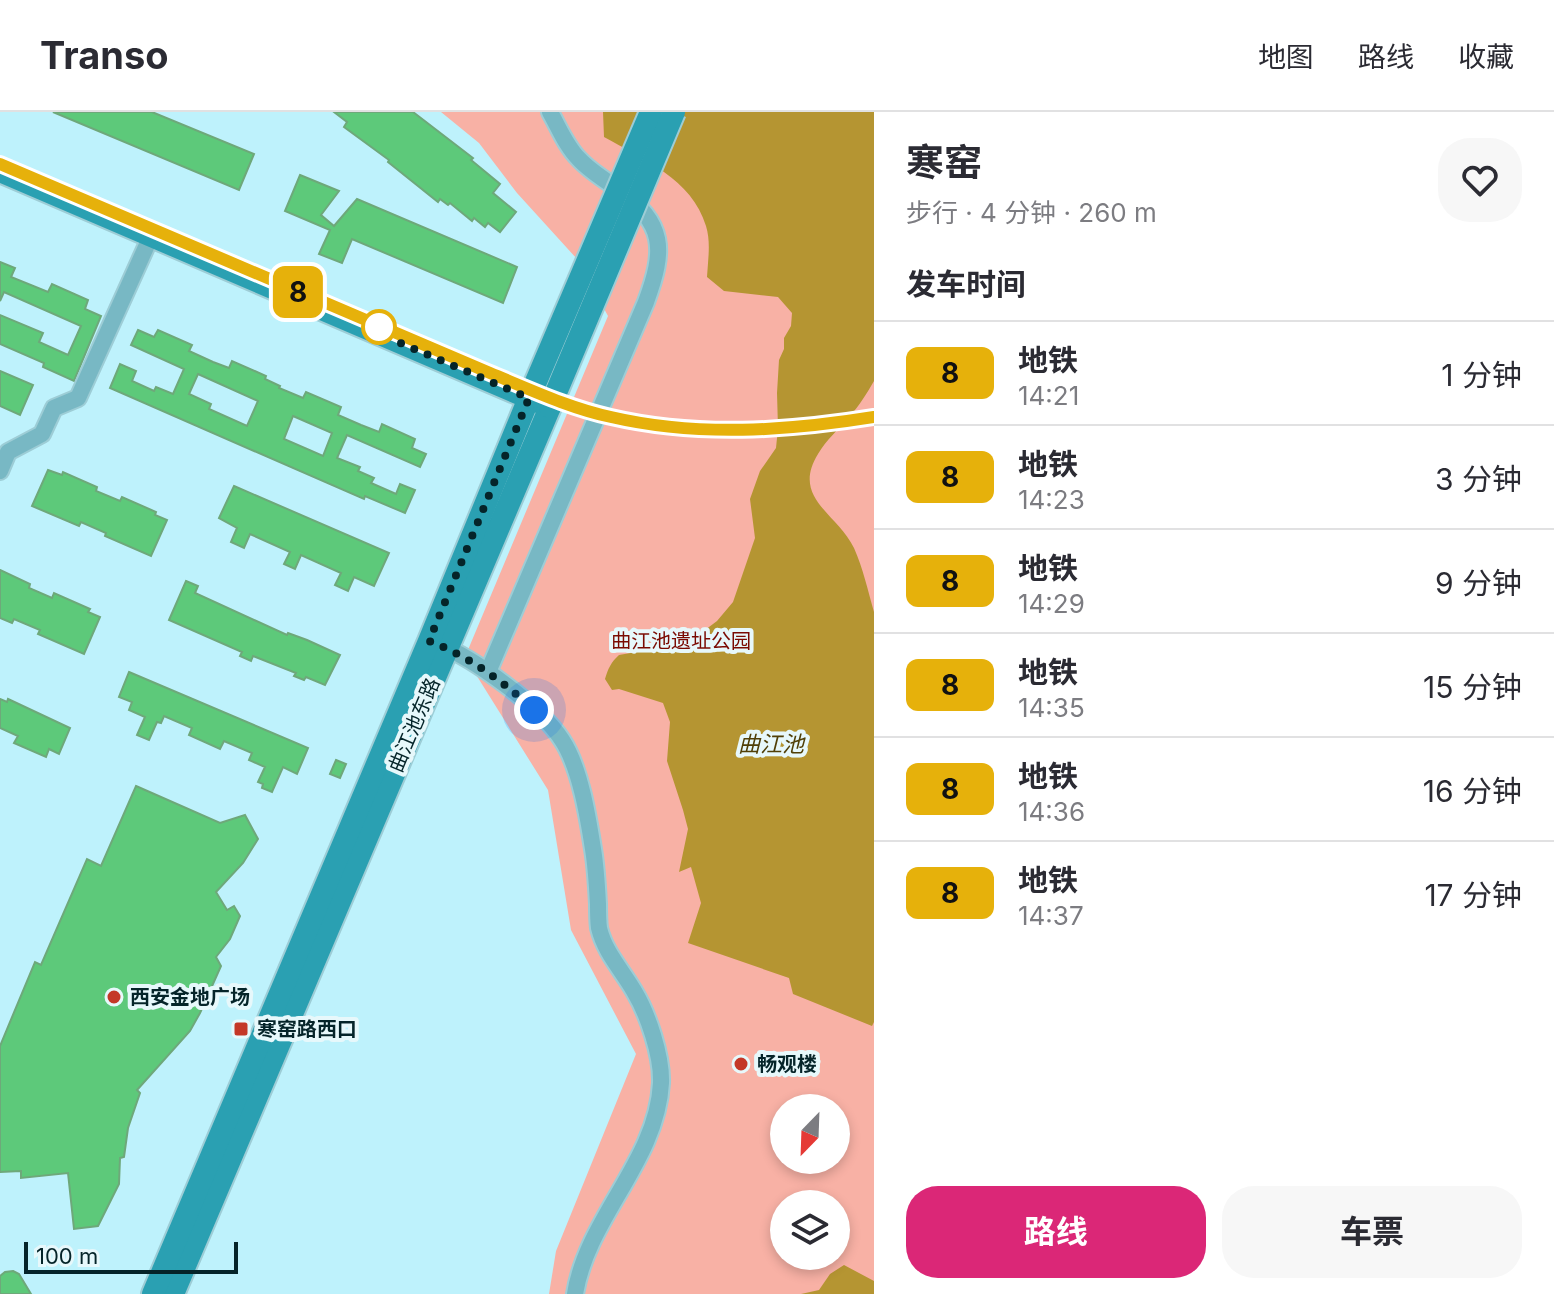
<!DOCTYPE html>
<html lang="zh">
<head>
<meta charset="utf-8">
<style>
	:root { --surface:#fff; --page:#f7f7f7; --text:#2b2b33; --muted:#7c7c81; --line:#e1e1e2; --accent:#db2777 }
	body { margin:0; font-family:Inter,"Noto Sans SC",sans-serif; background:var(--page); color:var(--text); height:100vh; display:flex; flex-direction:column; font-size:30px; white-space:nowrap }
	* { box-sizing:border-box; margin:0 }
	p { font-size:26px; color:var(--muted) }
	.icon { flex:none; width:44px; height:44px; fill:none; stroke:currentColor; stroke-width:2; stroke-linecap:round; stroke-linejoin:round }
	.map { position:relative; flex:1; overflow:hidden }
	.drawer { display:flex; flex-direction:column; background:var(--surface); width:680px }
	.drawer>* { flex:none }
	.badge { padding:0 16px; border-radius:12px; font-size:28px; line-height:52px }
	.needle { width:52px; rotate:203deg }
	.fabs { position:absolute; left:770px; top:982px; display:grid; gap:16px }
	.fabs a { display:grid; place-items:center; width:80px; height:80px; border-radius:50%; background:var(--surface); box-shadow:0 4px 12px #0003; font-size:40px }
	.scale { position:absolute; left:24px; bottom:20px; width:214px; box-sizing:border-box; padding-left:8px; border:4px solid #052429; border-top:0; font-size:22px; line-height:28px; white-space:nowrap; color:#052429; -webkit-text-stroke:6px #e7f8fb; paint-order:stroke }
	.you { position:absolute; width:40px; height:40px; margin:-20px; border:6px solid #fff; border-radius:50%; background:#1a73e8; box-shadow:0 0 0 12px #1a73e833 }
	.map>.badge { position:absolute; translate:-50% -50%; box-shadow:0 0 0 4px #fff }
	h2 { padding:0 32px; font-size:30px; line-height:72px }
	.round { display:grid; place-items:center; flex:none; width:84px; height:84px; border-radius:32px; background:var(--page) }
	.headline { display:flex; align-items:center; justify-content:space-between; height:136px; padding:0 32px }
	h1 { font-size:38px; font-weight:700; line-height:60px }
	.button { display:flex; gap:16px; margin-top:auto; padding:16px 32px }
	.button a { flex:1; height:92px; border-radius:32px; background:var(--accent); color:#fff; font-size:32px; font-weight:700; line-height:92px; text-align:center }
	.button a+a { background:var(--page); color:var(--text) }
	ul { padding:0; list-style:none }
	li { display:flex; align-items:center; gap:24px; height:104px; padding:0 32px; border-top:2px solid var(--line) }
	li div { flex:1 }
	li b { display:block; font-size:30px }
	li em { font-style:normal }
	li .badge { min-width:88px; font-weight:700; text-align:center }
	header { display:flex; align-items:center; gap:48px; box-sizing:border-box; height:112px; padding:0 40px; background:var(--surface); border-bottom:2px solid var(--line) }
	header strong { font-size:38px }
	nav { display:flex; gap:44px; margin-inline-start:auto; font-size:28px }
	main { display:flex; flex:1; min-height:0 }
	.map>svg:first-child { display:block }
	.green { fill:#f8b1a5; fill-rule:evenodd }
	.water { fill:#b59532 }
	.building { fill:#5dc97a; stroke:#6ea87a; stroke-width:2; fill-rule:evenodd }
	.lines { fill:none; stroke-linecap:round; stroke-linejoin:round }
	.street-casing { stroke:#9dcdd6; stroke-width:20 }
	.secondary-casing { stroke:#9dcdd6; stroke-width:26 }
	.street { stroke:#78b8c4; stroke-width:16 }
	.secondary { stroke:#2aa0b2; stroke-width:22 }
	.secondary-bridge-casing { stroke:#9dcdd6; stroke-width:26; stroke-linecap:butt }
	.secondary-bridge { stroke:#2aa0b2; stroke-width:22 }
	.line-casing { stroke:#fff; stroke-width:18 }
	.line { stroke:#e6b10b; stroke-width:12 }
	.walk { stroke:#052429; stroke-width:8; stroke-dasharray:0 14.4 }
	.stop-dot { fill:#fff; stroke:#e6b10b; stroke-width:4 }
	.poi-dot { fill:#c43727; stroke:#e7f8fb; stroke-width:3 }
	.labels { text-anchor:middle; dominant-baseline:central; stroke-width:8; stroke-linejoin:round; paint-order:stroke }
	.park-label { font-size:20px; fill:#7a0a02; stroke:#e7f8fb }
	.street-label { font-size:20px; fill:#052429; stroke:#e7f8fb }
	.poi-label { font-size:20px; font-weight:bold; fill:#052429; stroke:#e7f8fb; text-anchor:start }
	.water-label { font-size:22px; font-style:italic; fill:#503f07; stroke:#e7f8fb }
</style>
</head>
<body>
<header>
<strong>Transo</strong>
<nav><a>地图</a><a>路线</a><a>收藏</a></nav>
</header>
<main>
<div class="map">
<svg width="874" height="1182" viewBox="0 0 874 1182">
	<rect width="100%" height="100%" fill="#bef2fc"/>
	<!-- green -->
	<path class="green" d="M441,0H874V1182H549L556,1139L636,942L571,818L548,678L465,545L608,204L577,147L517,81L479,31ZM784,996H836V1048H784ZM784,1092H836V1144H784Z"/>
	<!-- water -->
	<g class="water">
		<path d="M603,0H874V269C867,281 859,294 850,304C839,317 826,328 818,342C791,386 837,401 854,436C863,456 868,479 874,500V910L872,914L793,882L789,866L688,831L701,791L691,755L679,760L688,717L683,698L667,649L670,610L663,591L619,577L612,578L605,567C608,557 611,550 619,543L676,533L701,521L717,509L733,490L755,426L750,387L760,359L776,336L778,316L777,281L779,248L784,237V226L791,214L792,201L778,185L724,179L707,165C708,148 711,130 706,114C692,67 643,47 604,25Z"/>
		<polygon points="844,1153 874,1169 874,1182 801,1182 819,1178 830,1162"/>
	</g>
	<!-- building -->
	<g class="building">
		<polygon points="53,0 152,0 254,42 239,78"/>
		<polygon points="334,0 413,0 473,46 471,48 500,72 493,81 516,100 500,120 488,111 485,115 474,106 472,109 450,91 448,93 440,87 438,90 388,50 389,48 344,15 347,10"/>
		<polygon points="300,63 339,79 321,103 334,114 357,87 517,155 503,191 352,127 342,151 319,142 330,118 285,99"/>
		<polygon points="0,150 15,156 11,165 48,180 52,172 88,188 85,197 101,204 74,269 43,255 44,251 0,232 0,203 43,221 39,230 68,243 81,214 4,180 0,189"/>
		<path d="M138,218L154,225L158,218L192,233L189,239L213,250L229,256L232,249L266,264L265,267L280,274L279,276L303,286L306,280L341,295L338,303L361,313L379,320L382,312L415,327L412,336L426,342L420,355L347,323L337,346L360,355L358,359L374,366L371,371L396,382L400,372L415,378L405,401L365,384L364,387L110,276L120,252L136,259L132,269L154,279L156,275L173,282L184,257L131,233ZM198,262L258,289L247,314L209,297L211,292L189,282ZM293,304L332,321L323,344L284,327Z"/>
		<polygon points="0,259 33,273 20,303 0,294"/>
		<polygon points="48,358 62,363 63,360 97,375 96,379 120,389 122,385 156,400 155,403 167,408 151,444 105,424 106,421 81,410 79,414 32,394"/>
		<polygon points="234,374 389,441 374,474 354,465 348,479 335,473 341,461 301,443 295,457 284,452 290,440 250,422 244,436 231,430 237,416 219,406"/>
		<polygon points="0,458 30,472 29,476 52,486 54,481 90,497 88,500 100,505 84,542 38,522 40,518 14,507 12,511 0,506"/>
		<polygon points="186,469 198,474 195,481 287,523 288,521 307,528 340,543 325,573 306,565 304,568 294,564 296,561 253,544 251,549 240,544 242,540 169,508"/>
		<polygon points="129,560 308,636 297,662 283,655 272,680 262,676 263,672 258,670 265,655 249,648 252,641 224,629 220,637 189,623 192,616 164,604 161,611 157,610 149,628 137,623 145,605 129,598 132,590 119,585"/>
		<polygon points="0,587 7,590 8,587 70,616 59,642 49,637 46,645 14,631 18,624 0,616"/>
		<polygon points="336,648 346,652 340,666 330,662"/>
		<polygon points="136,674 220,711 245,703 258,727 243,751 216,780 227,798 234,794 240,804 230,827 216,845 221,854 200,901 190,919 137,978 140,981 128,1016 124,1045 120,1046 119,1072 98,1114 74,1117 68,1061 21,1066 21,1059 0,1060 0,934 35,850 41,853 87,747 101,754"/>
		<polygon points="13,1159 19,1162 31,1182 0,1182 0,1164 5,1160"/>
	</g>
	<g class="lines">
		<defs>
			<g id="street">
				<polyline points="0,359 8,340 42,322 54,296 78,286 151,124"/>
				<path d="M438,532C475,547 540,594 562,628C580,655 588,705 593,737C596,755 597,773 598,792C598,799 598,808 599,816C605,841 622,858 634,879C648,902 662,944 661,971C657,1049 587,1106 575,1182"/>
				<path d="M488,560L646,190C665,138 666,112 618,77C605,68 590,59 579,47C566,34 559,16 550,0"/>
			</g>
			<g id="secondary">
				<polyline points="0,59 550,295 173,1182"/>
				<polyline points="153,1182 429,529 529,286"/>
			</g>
		</defs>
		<!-- street casing -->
		<use href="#street" class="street-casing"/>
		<!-- secondary casing -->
		<use href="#secondary" class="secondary-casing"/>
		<!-- street -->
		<use href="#street" class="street"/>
		<!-- secondary -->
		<use href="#secondary" class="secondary"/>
		<defs>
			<g id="secondary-bridge">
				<polyline points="529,286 651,0"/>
				<polyline points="550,295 674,0"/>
			</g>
		</defs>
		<!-- secondary-bridge casing -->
		<use href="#secondary-bridge" class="secondary-bridge-casing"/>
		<!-- secondary-bridge -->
		<use href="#secondary-bridge" class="secondary-bridge"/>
	</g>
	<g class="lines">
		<defs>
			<path id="line" d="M0,52L490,261C529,277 569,296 611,305C697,325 788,319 874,305"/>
		</defs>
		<!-- line casing -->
		<use href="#line" class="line-casing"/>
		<!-- line -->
		<use href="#line" class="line"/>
		<!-- walk -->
		<path class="walk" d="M379,215L384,224L529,286L429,529C470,545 501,568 534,598"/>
	</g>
	<!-- markers -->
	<circle class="stop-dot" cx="379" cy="215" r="16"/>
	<g class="poi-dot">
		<circle cx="114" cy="885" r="8"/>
		<rect x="233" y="909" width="16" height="16" rx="4"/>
		<circle cx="741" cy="952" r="8"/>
	</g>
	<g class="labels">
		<!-- park labels -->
		<g class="park-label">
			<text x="681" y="529">曲江池遗址公园</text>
		</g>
		<!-- street labels -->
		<g class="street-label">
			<text transform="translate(414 613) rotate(-67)">曲江池东路</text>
		</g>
		<!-- poi labels -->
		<g class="poi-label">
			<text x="130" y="885">西安金地广场</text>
			<text x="257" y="917">寒窑路西口</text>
			<text x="757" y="952">畅观楼</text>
		</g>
		<!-- water labels -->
		<g class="water-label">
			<text x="771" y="632">曲江池</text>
		</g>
	</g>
</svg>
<div class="fabs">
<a><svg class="needle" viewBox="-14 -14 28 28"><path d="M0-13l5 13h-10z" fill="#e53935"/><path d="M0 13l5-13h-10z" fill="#7c7c81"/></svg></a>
<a><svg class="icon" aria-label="layers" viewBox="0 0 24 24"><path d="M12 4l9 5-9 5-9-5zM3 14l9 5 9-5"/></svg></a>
</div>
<div class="scale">100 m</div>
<div class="you" style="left:534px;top:598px"></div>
<b class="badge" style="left:298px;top:180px;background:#e6b10b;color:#111">8</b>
</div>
<section class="drawer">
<div class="headline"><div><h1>寒窑</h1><p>步行 · 4 分钟 · 260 m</p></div><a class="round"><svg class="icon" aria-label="heart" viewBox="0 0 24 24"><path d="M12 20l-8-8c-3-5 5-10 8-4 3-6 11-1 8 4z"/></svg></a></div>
<h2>发车时间</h2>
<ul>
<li><span class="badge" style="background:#e6b10b;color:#111">8</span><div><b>地铁</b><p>14:21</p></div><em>1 分钟</em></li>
<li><span class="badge" style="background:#e6b10b;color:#111">8</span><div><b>地铁</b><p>14:23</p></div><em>3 分钟</em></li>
<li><span class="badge" style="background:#e6b10b;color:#111">8</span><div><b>地铁</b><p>14:29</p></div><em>9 分钟</em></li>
<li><span class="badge" style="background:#e6b10b;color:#111">8</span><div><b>地铁</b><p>14:35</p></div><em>15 分钟</em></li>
<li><span class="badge" style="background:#e6b10b;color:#111">8</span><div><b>地铁</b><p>14:36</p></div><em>16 分钟</em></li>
<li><span class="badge" style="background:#e6b10b;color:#111">8</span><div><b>地铁</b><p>14:37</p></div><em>17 分钟</em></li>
</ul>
<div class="button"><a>路线</a><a>车票</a></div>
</section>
</main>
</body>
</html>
